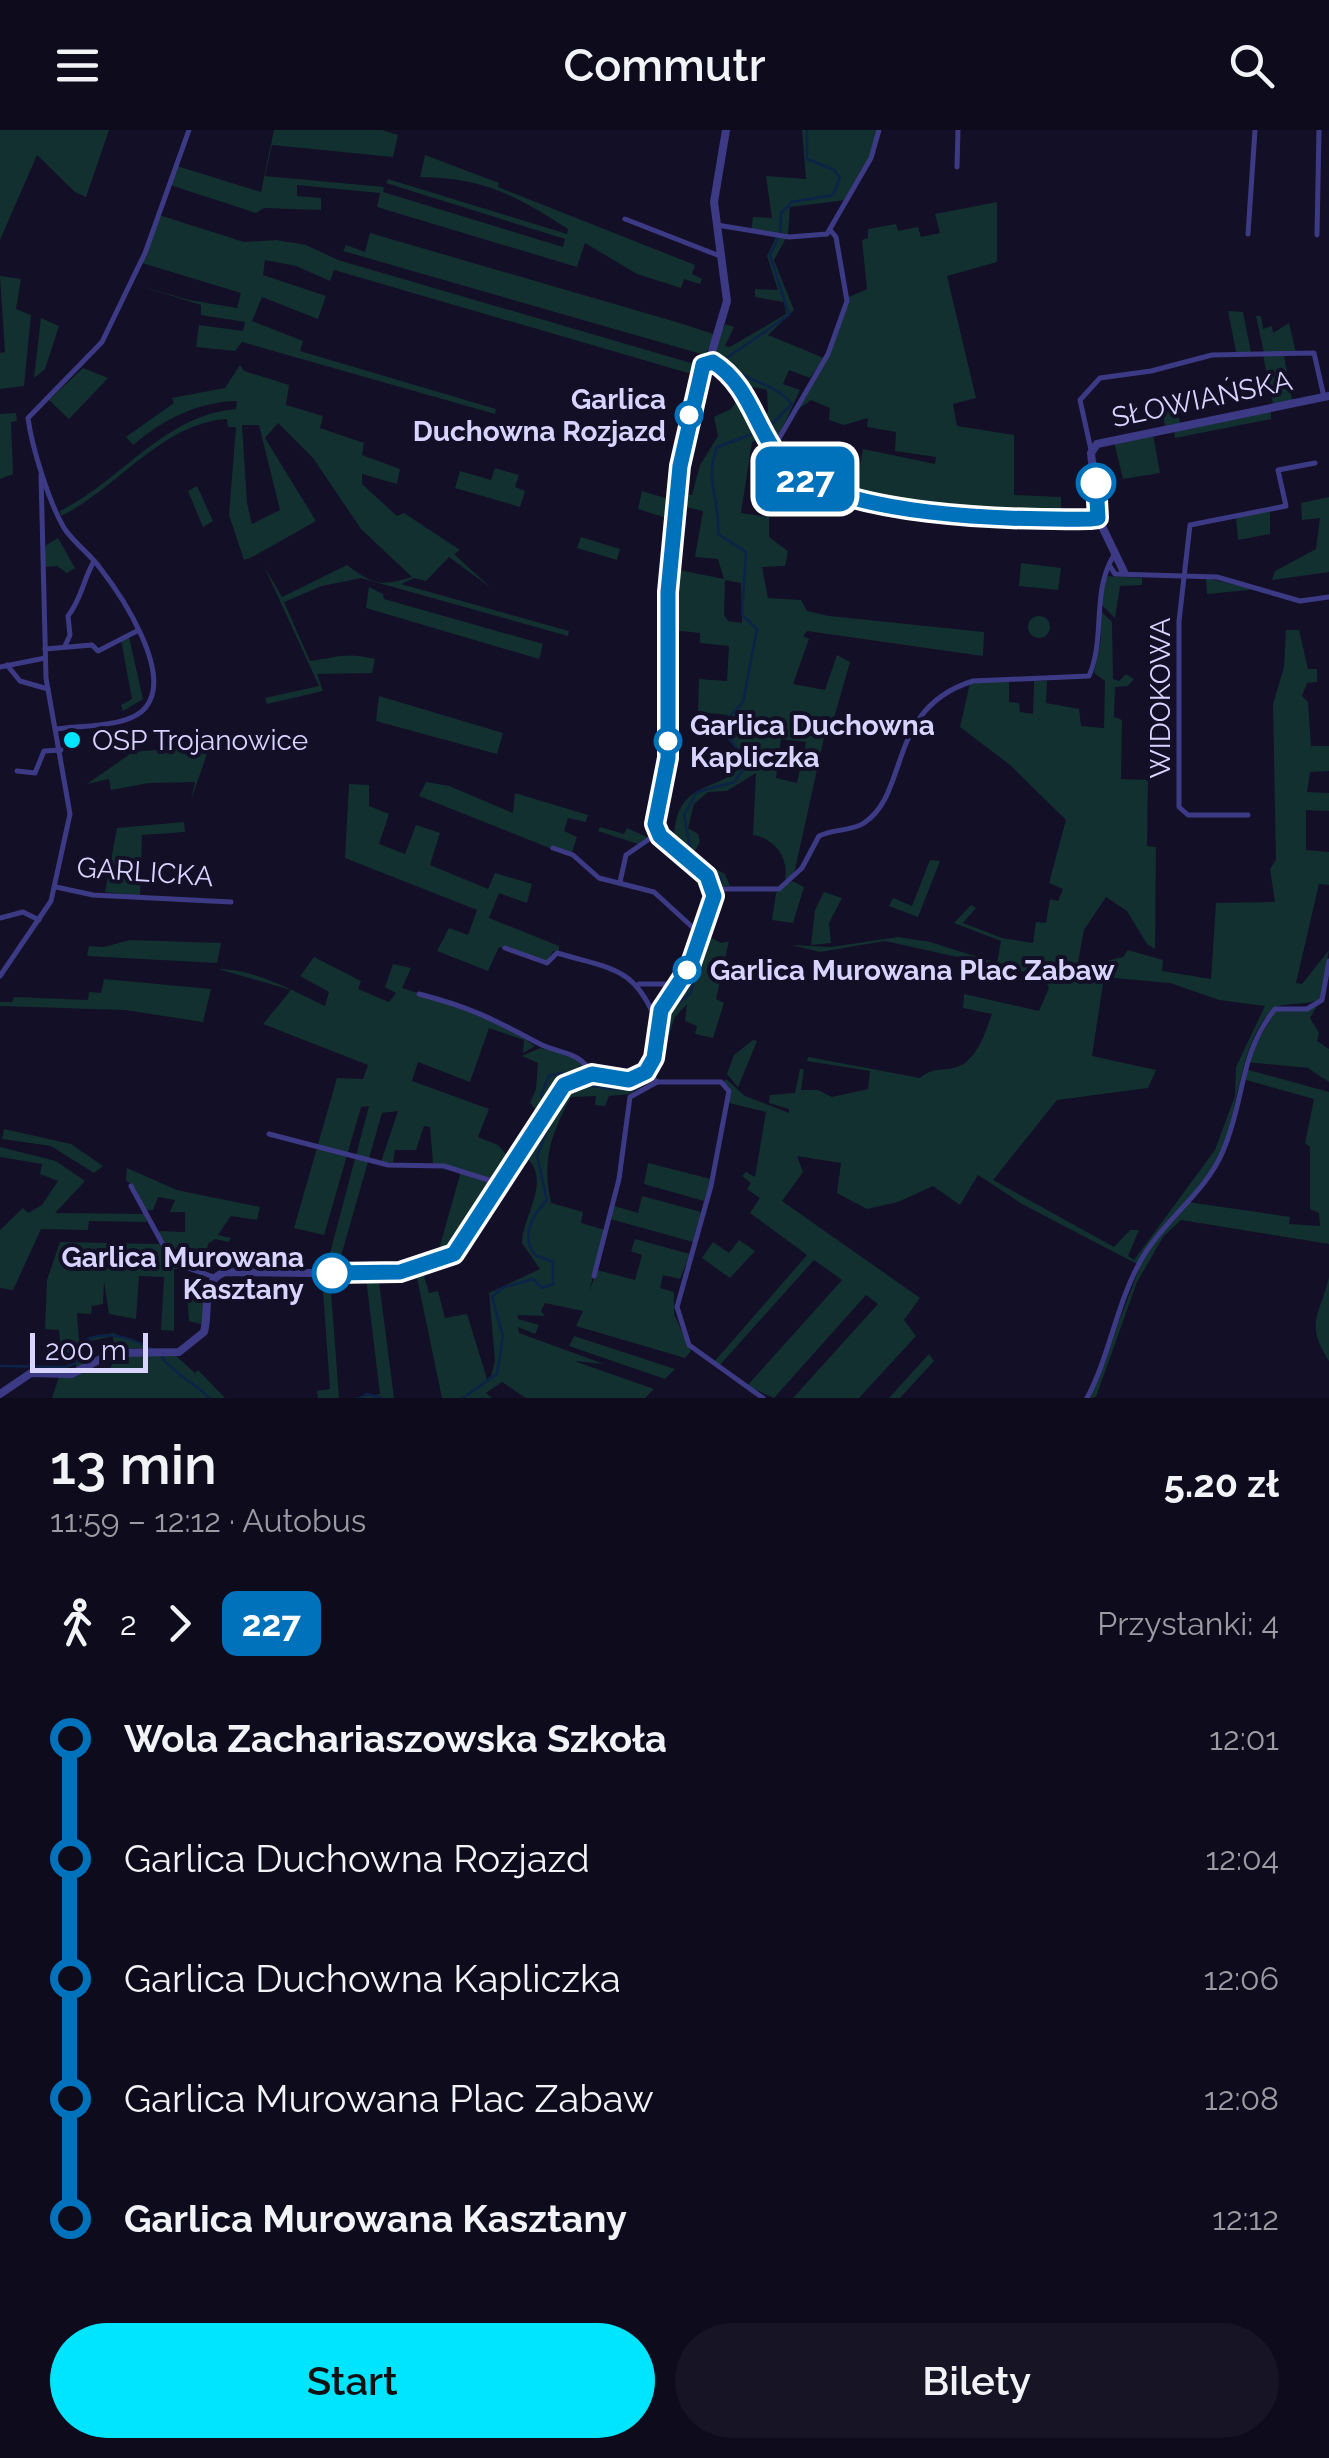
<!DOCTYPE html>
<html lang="pl">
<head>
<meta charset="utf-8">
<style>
	:root { --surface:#0e0b1c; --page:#171425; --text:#f1f3f6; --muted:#9b9ba3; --accent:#00e5ff }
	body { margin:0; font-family:Raleway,sans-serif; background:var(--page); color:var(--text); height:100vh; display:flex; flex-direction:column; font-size:38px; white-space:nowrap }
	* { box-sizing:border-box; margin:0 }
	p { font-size:32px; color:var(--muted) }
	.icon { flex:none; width:55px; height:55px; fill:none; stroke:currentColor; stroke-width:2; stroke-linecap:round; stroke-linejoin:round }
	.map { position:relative; height:1268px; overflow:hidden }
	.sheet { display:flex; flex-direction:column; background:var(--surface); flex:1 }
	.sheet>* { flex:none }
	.badge { padding:0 20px; border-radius:15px; font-size:35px; line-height:65px }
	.scale { position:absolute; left:30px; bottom:25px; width:118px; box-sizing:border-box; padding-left:10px; border:5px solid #d9d4ff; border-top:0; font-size:28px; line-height:35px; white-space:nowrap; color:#d9d4ff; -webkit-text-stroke:8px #130f26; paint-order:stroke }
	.map>.badge { position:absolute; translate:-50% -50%; box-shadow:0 0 0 5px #fff }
	.legs { display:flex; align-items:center; gap:15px; height:110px; padding:0 50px; font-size:32px }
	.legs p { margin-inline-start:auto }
	.overview { display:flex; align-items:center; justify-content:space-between; height:170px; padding:0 50px }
	h1 { font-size:55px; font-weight:600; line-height:75px }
	.primary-button { display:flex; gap:20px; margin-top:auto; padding:20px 50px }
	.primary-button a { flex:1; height:115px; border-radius:60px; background:var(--accent); color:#111; font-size:40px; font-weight:600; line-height:115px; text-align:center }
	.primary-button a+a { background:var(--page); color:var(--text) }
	ul { padding:0 50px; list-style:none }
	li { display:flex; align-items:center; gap:35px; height:120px; font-size:38px }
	li i { display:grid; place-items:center; width:15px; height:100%; margin:0 12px; background:currentColor }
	li i::after { content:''; width:25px; height:25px; margin:-12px; border:8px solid; border-radius:50%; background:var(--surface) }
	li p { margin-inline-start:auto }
	li:first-child i { background:linear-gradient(#0000 50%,currentColor 0) }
	li:last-child i { background:linear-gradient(currentColor 50%,#0000 0) }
	header { display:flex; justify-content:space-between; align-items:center; height:130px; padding:0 50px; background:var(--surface); font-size:45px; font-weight:600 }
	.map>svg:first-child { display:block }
	.green { fill:#12302f; fill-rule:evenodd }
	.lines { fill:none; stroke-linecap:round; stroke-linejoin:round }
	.stream { stroke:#0c2248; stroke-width:2.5 }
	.minor { stroke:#3d3a85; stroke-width:5 }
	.tertiary { stroke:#3d3a85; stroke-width:8 }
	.line-1-casing { stroke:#fff; stroke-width:22 }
	.line-1 { stroke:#0072bc; stroke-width:15 }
	.stop-1-dot { fill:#fff; stroke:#0072bc; stroke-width:5 }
	.poi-dot { fill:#00e5ff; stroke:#130f26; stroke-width:4 }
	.labels { text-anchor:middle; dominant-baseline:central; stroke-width:8; stroke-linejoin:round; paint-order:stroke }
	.stop-label { font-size:28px; font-weight:bold; fill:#d9d4ff; stroke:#130f26; text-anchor:end }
	.street-label { font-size:28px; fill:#d9d4ff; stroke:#130f26 }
	.poi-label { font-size:28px; fill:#d9d4ff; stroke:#130f26; text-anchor:start }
</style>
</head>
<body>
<header><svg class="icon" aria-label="menu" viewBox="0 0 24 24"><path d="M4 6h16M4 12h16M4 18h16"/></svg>Commutr<svg class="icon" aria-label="search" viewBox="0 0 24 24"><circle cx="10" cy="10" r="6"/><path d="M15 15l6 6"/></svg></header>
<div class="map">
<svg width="1329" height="1268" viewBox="0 0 1329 1268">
	<rect width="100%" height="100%" fill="#130f26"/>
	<!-- green -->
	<g class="green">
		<polygon points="0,0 109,0 86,67 75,62 37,25 0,110"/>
		<path d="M274,0H382L398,5L393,27L272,15L265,46L384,57L383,62L563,117L565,109L386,53L388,49L567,104L568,99C515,65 484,48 420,47L425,25L499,53L498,57L695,135L692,144L702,149L700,154L684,149L681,158L637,144L585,113L577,137L377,77L380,63L297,55V66L321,68V80L264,78L256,83L170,55L177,36L261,62Z"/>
		<polygon points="802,0 877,0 871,23 846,70 790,77 788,104 751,101 753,87 772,88 766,46 806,49"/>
		<polygon points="997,72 997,132 947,146 976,268 953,274 957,296 1014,305 1014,365 1061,367 1061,387 928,380 855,363 863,319 935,334 936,327 895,321 896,302 867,297 868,288 844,295 829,290 830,278 811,270 796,281 831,221 849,167 867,159 862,110 868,108 868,99 896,94 898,101 918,97 921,107 940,103 935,84"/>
		<polygon points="159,85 244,112 276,110 306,115 338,130 698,235 695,245 334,140 330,151 296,136 265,130 263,145 326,166 318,189 262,167 252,191 303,211 300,221 496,279 495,284 242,212 235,221 196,217 199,195 243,201 245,192 201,185 201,175 134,154 189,170 237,178 241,163 142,133"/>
		<polygon points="370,103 683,194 716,205 705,225 343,121 346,115 365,122"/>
		<polygon points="776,107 786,108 774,130 794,180 768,205 824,228 810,248 789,240 783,254 800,260 775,314 760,288 768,282 767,260 739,254 714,221 725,194 734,197 725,216 730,217 786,184 784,172 755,167 755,159 778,160 767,126"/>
		<polygon points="0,146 21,149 16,179 31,185 24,256 0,259 0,223 5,222"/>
		<polygon points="1228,181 1243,182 1251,222 1236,222"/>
		<polygon points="1256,186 1261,186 1263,199 1272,196 1273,203 1289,193 1296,223 1264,223"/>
		<polygon points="41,188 59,196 45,239 34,248"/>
		<polygon points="1263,225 1284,226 1292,270 1273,274"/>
		<path d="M240,235L244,241L289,255L286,275L323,286L320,298L364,313L362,325L400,339L397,354L362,344V354L397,386L404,383L460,420L454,424L491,458L449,427L426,451L414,448L401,454L569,501L568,506L361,448L322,456L284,472L310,531C340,527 344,522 375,529L372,543L317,544L323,561L267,574L265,568L319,556L264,436L282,467L347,435C375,456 381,456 412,447L361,399L313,328L278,293L265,308L316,391L252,427L244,430L229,385L236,297H228L227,289C162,293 117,359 61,386L60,381C121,351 164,285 236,279L237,271C197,272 164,289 133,315L126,307L174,273L172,268L225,258ZM242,295H259L280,380L252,394L247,373Z"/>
		<polygon points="83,238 108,248 69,289 49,270"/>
		<path d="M742,264L764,306L752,312L741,383L769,387V407L788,421L785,436L762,437L768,468L801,470L807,481L829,486L984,502L983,526L807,501L803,506L809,509L793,554L825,560L837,525L850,532L834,588L828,590L794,744L784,754C791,732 777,709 753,705L756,643L727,661L708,662L694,674L688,698L698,704L700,712L692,726L725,744L730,756H718L674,709C676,659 701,662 734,644L744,627L722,603L728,585L698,582L699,549L727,551L729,516L700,513V503L672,500L674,439L724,449L718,429L695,427L703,381L680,376V365H692L700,335L718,306L714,287L731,279ZM725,450L741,453L742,493L728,491L724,485ZM781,609L806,612L797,653L776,648Z"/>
		<polygon points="1174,265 1180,293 1165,296 1160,268"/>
		<polygon points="1271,280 1271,289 1175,308 1174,300"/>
		<polygon points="16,283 17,291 11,292 13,344 0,349 0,284"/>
		<polygon points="1153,304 1160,343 1123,349 1114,312"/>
		<polygon points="777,329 799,351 797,367 775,365 780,346 773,338"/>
		<polygon points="495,338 519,345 515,357 525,361 520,377 455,358 460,341 491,350"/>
		<polygon points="197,356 213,391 203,397 188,361"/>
		<polygon points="642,361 675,371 673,390 638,379"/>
		<polygon points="1329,367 1329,442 1272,450 1275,441 1316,419 1320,388 1302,390 1301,373"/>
		<polygon points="1270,380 1270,404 1238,410 1236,387"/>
		<polygon points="581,407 620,419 617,430 577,418"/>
		<polygon points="58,408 75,438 67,443 57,436 45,437 43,417"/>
		<polygon points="1021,433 1061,438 1058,460 1019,456"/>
		<polygon points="1106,446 1142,448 1142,455 1120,456 1115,488 1100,473"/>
		<polygon points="1206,448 1249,458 1249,460 1207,464"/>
		<polygon points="369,457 383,464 384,469 543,514 539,529 366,478"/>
		<path d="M1099,479L1112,492L1113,549L1119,551L1126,544L1134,549L1128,556L1115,557L1114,587L1122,590L1121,649L1148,650L1147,716L1156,717L1155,819L1147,814L1127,781L1106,767L1084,800L1077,838L1123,827L1128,820L1163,830L1162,841L1211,849L1216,773L1275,772L1270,739L1276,730L1273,574L1284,537L1286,500H1299L1308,539H1317V552L1307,553L1302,566L1308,572L1311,616H1329V641L1310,642L1307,662L1329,663V681L1306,680V720L1329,722V755L1319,754L1296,853L1302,854L1329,820L1320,869C1305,877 1281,870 1271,881C1239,914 1239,980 1220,1024C1202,1066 1159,1093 1137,1134L1022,1074L978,1045L960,1075L933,1056L898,1072L867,1079L837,1063L841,1033L797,1026L803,1042L782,1071L920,1168L904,1190L916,1206L859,1268H793L878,1174L866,1165L774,1268L747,1256L842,1150L814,1130L719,1236L714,1232L807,1125L750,1083L760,1068L747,1059L751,1053L742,1046L746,1042L755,1047L766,982L729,973L730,957L723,952L726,949L745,966L789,983V979L769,973L770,965L795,963L800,939H804L801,960H818L832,967L868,959L870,941L807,931L808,927L920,948C934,936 942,942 957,937C977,930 985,903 992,884L963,878L964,864L1039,881L1049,858L1043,846L885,811L820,822L791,815L831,817L898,807L930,812L997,833L1001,811L954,793L971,775L976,778L963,793L1002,808L1033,813L1036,792L1046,793L1050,769L1058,771L1063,759L1049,753L1066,690L1010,635L960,597L970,553L1009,551V572L1019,573L1020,582L1033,584L1034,551H1047L1046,573L1079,579L1081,596L1104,598L1105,551L1094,543L1101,509ZM1104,847L1170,853L1219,870L1265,876L1236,937L1235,966L1215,1020L1134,1130L1128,1126L1139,1100H1130L1114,1117L993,1050L1057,970L1148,958L1156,940L1092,926Z"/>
		<circle cx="1039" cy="497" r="11"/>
		<polygon points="129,507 143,569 123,581 121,575 132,569 121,510"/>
		<polygon points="379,566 503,603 497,624 376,591"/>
		<polygon points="267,603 264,611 211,613 211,605"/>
		<polygon points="210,615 191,670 195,652 149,653 111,660 109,649 87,654 133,622"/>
		<polygon points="426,652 449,656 513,683 515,663 588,685 586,692 568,688 564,701 577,707 572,722 552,719 419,666"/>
		<polygon points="349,654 369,655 369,676 389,684 379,714 405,724 416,695 440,703 430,735 488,759 495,743 532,754 527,773 499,763 489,788 559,816 559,822 553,821 547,831 499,817 488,841 437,821 449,798 468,805 477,780 345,728"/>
		<polygon points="184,692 185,702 142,705 140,766 105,762 117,698"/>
		<polygon points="600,697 624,704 627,698 649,708 638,714 598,701"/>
		<polygon points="930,730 940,731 918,787 889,776 893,768 912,776"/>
		<polygon points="792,751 804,757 793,793 772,790 776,763"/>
		<polygon points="824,762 842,768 829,793 831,813 811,815 815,780"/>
		<polygon points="704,804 721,813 729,811 716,869 724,873 713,908 695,904 697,896 685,891 687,874 675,887 655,946 651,944 662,887 677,859 684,864 689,859"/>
		<polygon points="130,810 221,813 217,833 87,826 89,816 104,817"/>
		<path d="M314,827L361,851L358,859L389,872L396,863L385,857L393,834L411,838L402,858L491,886L535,916L523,923L524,910L489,898L470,952L418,932L412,951L489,979L478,1007L498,1015L511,1030L496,1051L433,1033L430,997L424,996L416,1020H395L393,1033L381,1032L398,981L382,983L337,1140L326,1138L369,976L361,977L324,1105L294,1098L337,948L363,949L368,935L263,894L291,860L218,839C254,839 292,860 325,876L329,862L300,846Z"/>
		<polygon points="104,849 211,859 203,892 125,880 0,876 0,872 12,872 14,867 88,870 89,862 101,863"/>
		<polygon points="1318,874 1310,888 1319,903 1317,911 1329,919 1329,952 1308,938 1246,932 1276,880 1308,880"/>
		<polygon points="753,910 757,911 738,957 727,944 734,925"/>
		<path d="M540,918L569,924L587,938L584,947H591L592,954L614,955L648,946L653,950L629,964L609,966L605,976L595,975L596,966L571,967C550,1006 542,1030 551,1073L583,1082L581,1093L605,1100L589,1162L597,1140L635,1150L642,1125L631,1121L635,1109L690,1124L680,1149L663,1145L660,1158L674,1162V1184L691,1221L685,1228L576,1196L583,1181L545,1173L541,1181L545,1186L518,1185V1189L539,1195L535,1204L518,1197L519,1203L604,1234L574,1231L654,1259L645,1268H526L502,1252L486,1263L492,1268H442L416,1143L379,1152L394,1268H354L380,1264L366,1148H330L339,1268H318L317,1261L330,1259L322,1147L422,1139L429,1163L438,1161L445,1188L467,1184L487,1249L491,1246L495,1231L489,1163L540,1139L522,1113C523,1083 555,1048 522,1024L545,991L530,973L536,959L538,933L522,926Z"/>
		<polygon points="1245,939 1329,962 1329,1114 1181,1090 1163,1107 1137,1152 1096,1267 1090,1268 1144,1126 1188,1072 1290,1087 1289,1094 1320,1096 1319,1083 1310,1079 1310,1017 1305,1013 1314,969 1246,950"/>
		<polygon points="4,999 71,1014 103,1036 94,1043 51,1016 2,1009"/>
		<polygon points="0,1017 56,1031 85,1051 55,1083 144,1084 147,1092 89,1091 88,1100 41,1099 13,1160 0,1158 0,1100 23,1078 28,1083 42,1075 58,1051 40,1044 42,1034 0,1027"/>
		<polygon points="648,1033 711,1049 704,1071 644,1054"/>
		<polygon points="127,1038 177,1060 260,1077 257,1090 231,1086 218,1105 231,1108 229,1112 215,1109 208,1114 203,1138 187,1137 154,1101 185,1102 185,1082 170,1082 175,1070 158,1067 153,1080 144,1080 136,1059 126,1050"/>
		<polygon points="461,1041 495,1053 461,1114 436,1130"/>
		<polygon points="642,1066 701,1082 693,1112 610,1089 614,1076 638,1083"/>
		<polygon points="739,1110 755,1121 730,1148 702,1128 713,1112 729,1123"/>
		<polygon points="60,1112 159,1114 183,1139 174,1139 174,1201 161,1200 164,1147 139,1146 136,1189 109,1184 104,1151 103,1174 92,1176 91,1184 77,1183 79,1211 113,1203 152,1218 114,1219 113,1206 82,1213 77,1218 83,1234 76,1238 75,1223 61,1222 59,1200 45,1199 47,1150"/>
		<path d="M1329,1147V1231C1305,1192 1319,1188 1329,1147Z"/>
		<polygon points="187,1162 206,1162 204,1195 189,1191"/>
		<polygon points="574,1206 675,1239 665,1249 569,1216"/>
		<polygon points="929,1224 934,1231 900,1268 889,1268"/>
		<polygon points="116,1225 175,1225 195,1243 198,1240 225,1268 52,1268 59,1247 88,1236 109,1241"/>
	</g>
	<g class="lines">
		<!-- stream -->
		<g class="stream">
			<polyline points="780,103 781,83 792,72 833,65 840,48 834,40 807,29 807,0"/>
			<path d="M766,300L792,274C771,249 747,256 725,229L789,185L770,125L778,108"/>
			<polyline points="787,340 806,353"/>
			<polyline points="811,356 817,358"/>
			<polyline points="821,360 825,361"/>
			<polyline points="827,362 834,364"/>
			<path d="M162,1227C175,1245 194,1252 209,1268"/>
			<path d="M0,1236L66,1237L78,1232L76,1217C97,1197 129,1206 151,1219"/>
			<polyline points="360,1268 367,1264 381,1268"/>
			<path d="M463,1268L497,1244L503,1206L492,1167L502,1158L533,1149L542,1158L553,1154V1132L535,1125C520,1106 533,1084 547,1070L537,1026L553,986L541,965L549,946L561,943C582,956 629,969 650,948C666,932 665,901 668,881L691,863C698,824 720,786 721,747L692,728L684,685L697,662L734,652L748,633L726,604L728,588L743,572L757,499L742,485L746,422L718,404C720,365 704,353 717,317L758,302"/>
		</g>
		<!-- minor -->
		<g class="minor">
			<polyline points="957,37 958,0"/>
			<polyline points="625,89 720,126"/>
			<polyline points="717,95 789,107 827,104 871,28 879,0"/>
			<polyline points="1248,104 1255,0"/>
			<polyline points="1317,105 1319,0"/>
			<polyline points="774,317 828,224 847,171 836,107 831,101"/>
			<polyline points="1091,320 1080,270 1100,248 1151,241 1212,225 1314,223 1324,267"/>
			<polyline points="1109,435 1115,444 1217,447 1300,471 1329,467"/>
			<path d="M65,516L70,505L68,486C82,468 83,450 94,431"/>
			<polyline points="45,519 92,515 98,521 137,501"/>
			<polyline points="7,535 20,551 48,559"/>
			<polyline points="0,537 45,528"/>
			<path d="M57,599C81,595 130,598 146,577C173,543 122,466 100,438C90,424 74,413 64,398C49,372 32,318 28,288L102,212L145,123L189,0"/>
			<polyline points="17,641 35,643 44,621 61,620"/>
			<polyline points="1248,685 1188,685 1179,677 1179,491 1190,395 1286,376 1278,340 1315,333"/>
			<polyline points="553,718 573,725 599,748 654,762 701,805"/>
			<polyline points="620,752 626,725 658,703"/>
			<polyline points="56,757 93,765 231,772"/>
			<path d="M715,759H779L802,738L819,706C833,699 852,701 864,693C910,663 886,578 973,551L1089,546C1106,507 1091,462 1114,425"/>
			<polyline points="0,788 23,782 39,790"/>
			<path d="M505,818L547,833L557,823C611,839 635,836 657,893"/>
			<polyline points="0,846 51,771 70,684 46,548 41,345"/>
			<polyline points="639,854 677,854"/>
			<path d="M419,864C470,877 493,889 538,913C558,924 579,920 592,944"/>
			<polyline points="647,943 657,952 721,952 729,961 711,1056 677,1177 689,1215 763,1268"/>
			<polyline points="269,1004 388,1035 444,1036 498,1053"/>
			<polyline points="131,1056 167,1122 185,1137 214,1147"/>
			<polyline points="594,1146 619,1049 630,967 657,952"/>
			<path d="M1087,1268C1111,1223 1117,1169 1144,1125C1167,1087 1206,1062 1223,1021C1246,967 1238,926 1275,879H1307L1322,870L1329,831"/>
		</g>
		<!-- tertiary -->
		<g class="tertiary">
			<polyline points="709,232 727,171 714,72 726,0"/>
			<polyline points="1098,388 1091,323 1097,314 1329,266"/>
			<polyline points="1098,388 1124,442"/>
			<path d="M0,1264L31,1243L72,1244L112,1223L179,1222L204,1202C210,1181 200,1151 225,1142L385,1144L442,1130L465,1112L505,1041L538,1000L564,955L592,944L629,950L647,943L654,927L661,880L690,836L714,766L707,745L660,706L655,694L668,628V462L680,336L696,254L706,233L718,234C749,265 759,308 786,335C834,381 1032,399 1098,388"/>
		</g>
	</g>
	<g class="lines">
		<defs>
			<path id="line-1" d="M332,1143L400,1142L454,1124L564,955L592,944L629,950L646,942L654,928L661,880L690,836L714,766L707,746L660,706L655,694L668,628V462L680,336L703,235L713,232C750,255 756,301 783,332C833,388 1018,390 1090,389L1098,388L1096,353"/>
		</defs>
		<!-- line-1 casing -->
		<use href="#line-1" class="line-1-casing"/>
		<!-- line-1 -->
		<use href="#line-1" class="line-1"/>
	</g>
	<!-- markers -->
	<g class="stop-1-dot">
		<circle cx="689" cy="285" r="12"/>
		<circle cx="1096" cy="353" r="18"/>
		<circle cx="668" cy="611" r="12"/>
		<circle cx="687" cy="840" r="12"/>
		<circle cx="332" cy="1143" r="18"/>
	</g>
	<circle class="poi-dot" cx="72" cy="610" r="10"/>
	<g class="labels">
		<!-- stop labels -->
		<g class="stop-label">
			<text x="666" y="269">Garlica<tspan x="666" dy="32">Duchowna Rozjazd</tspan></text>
			<text x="690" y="595" text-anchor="start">Garlica Duchowna<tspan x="690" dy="32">Kapliczka</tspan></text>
			<text x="710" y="840" text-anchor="start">Garlica Murowana Plac Zabaw</text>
			<text x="304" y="1127">Garlica Murowana<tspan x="304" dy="32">Kasztany</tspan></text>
		</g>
		<!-- street labels -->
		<g class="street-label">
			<text transform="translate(1202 269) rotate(-12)">SŁOWIAŃSKA</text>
			<text transform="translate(1160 568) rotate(-90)">WIDOKOWA</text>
			<text transform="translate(145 742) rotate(4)">GARLICKA</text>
		</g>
		<!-- poi labels -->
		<g class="poi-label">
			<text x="92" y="610">OSP Trojanowice</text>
		</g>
	</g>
</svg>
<div class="scale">200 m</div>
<b class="badge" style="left:805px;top:349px;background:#0072bc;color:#fff">227</b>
</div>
<section class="sheet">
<div class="overview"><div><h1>13 min</h1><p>11:59 – 12:12 · Autobus</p></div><b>5.20 zł</b></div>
<div class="legs"><svg class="icon" aria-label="walk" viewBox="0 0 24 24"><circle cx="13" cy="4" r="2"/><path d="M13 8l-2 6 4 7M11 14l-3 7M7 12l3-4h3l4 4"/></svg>2<svg class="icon" aria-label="forward" viewBox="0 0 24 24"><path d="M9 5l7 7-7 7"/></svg><b class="badge" style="background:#0072bc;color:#fff">227</b><p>Przystanki: 4</p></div>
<ul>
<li><i style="color:#0072bc"></i><b>Wola Zachariaszowska Szkoła</b><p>12:01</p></li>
<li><i style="color:#0072bc"></i><span>Garlica Duchowna Rozjazd</span><p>12:04</p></li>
<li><i style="color:#0072bc"></i><span>Garlica Duchowna Kapliczka</span><p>12:06</p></li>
<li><i style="color:#0072bc"></i><span>Garlica Murowana Plac Zabaw</span><p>12:08</p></li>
<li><i style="color:#0072bc"></i><b>Garlica Murowana Kasztany</b><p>12:12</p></li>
</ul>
<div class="primary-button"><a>Start</a><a>Bilety</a></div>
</section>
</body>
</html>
